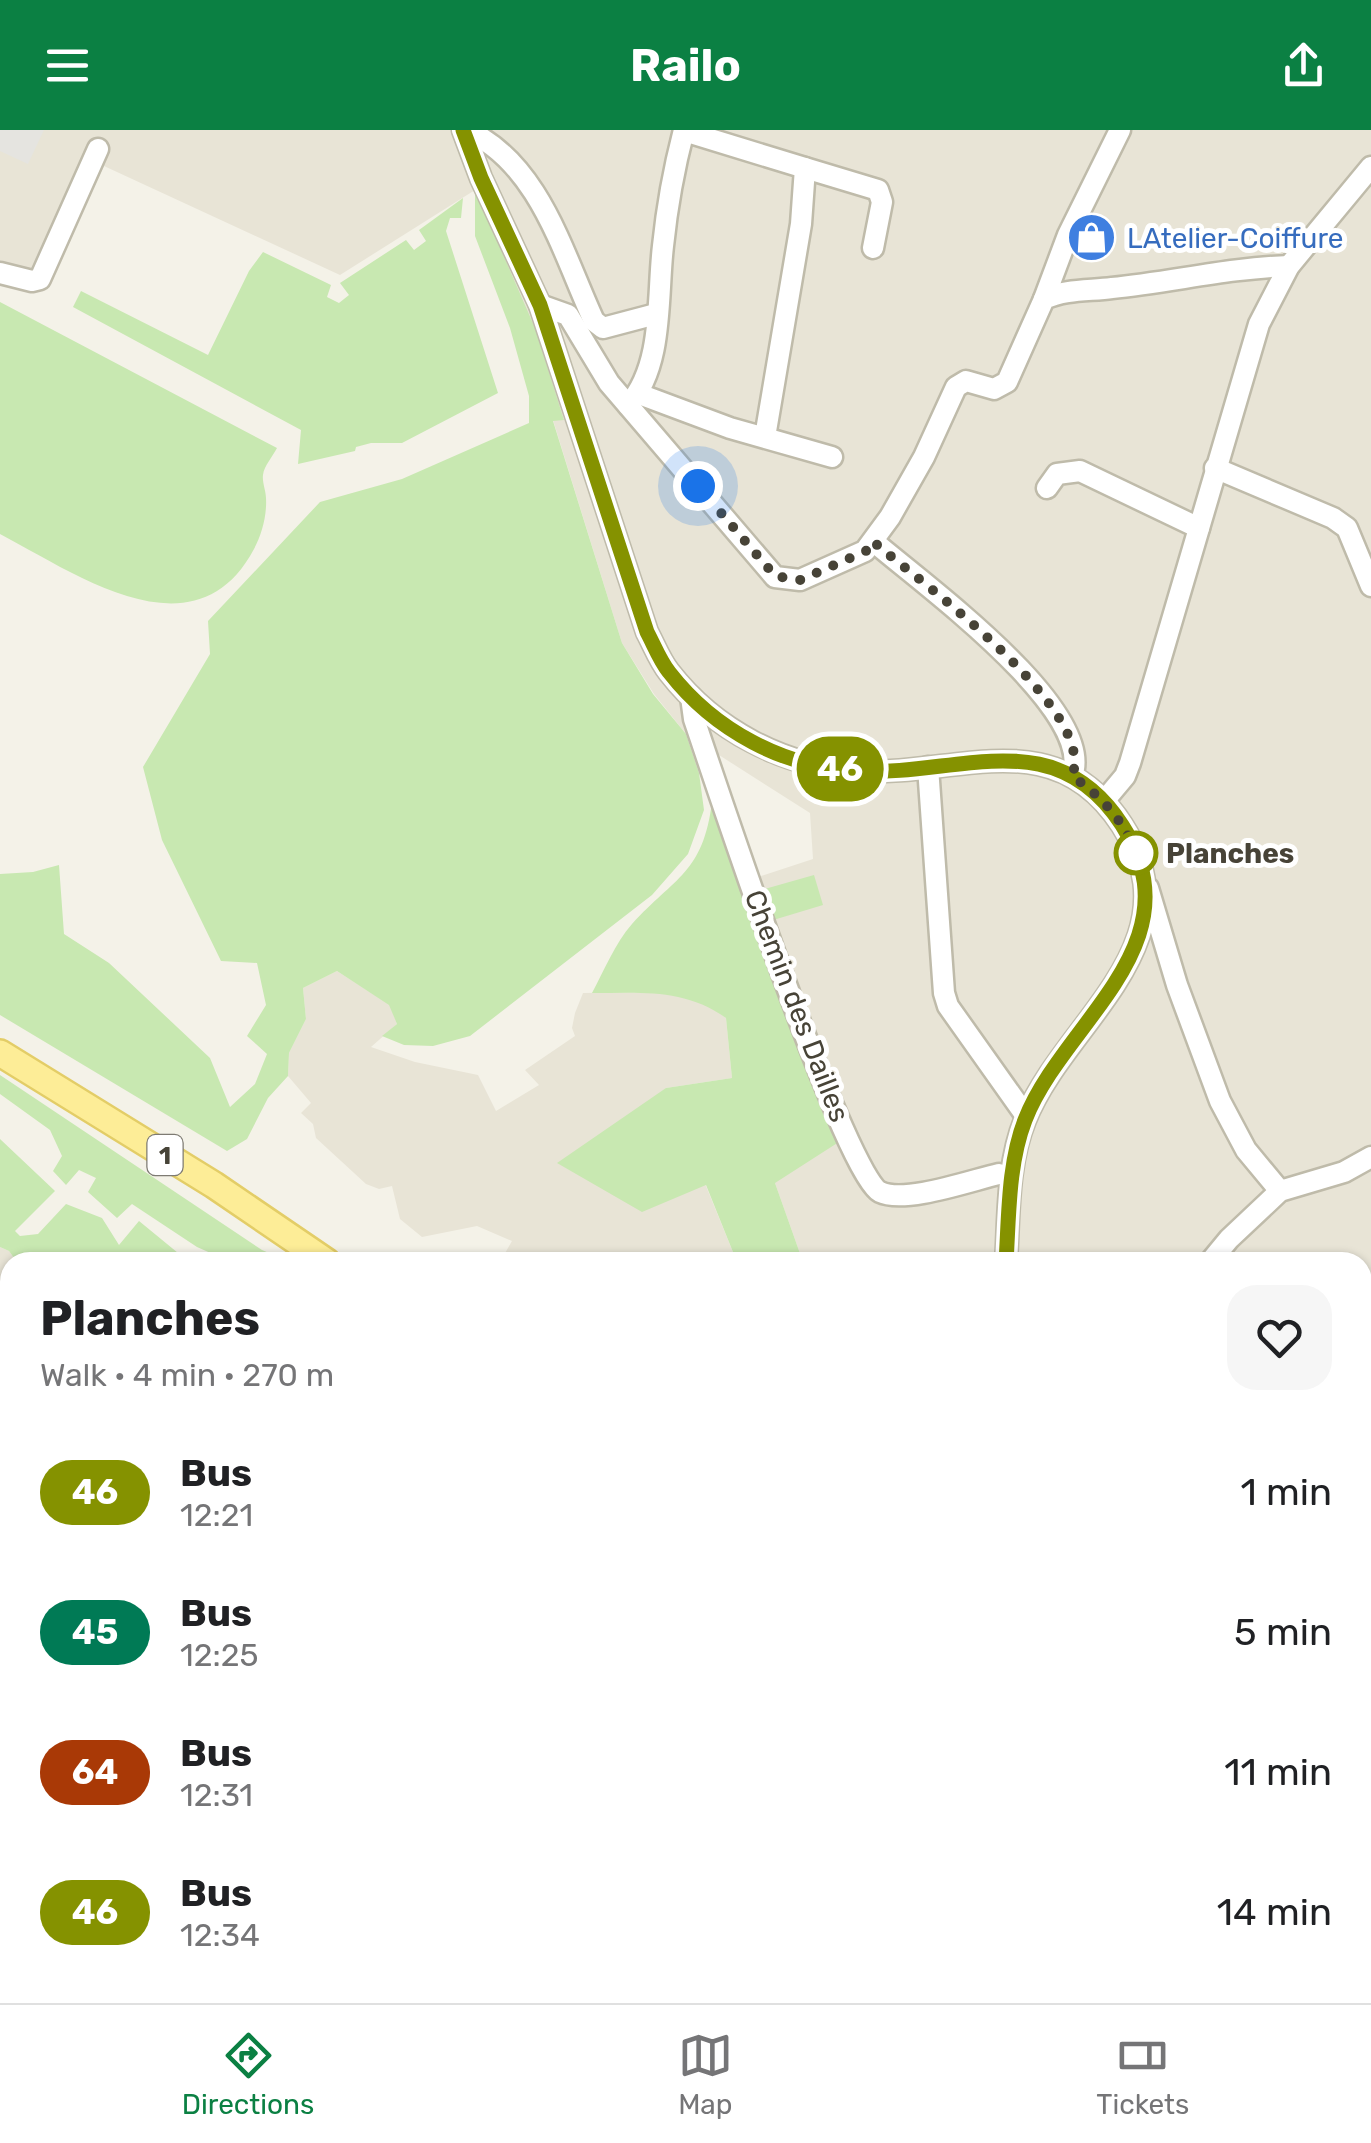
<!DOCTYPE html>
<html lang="en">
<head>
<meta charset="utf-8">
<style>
	:root { --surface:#fff; --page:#f6f6f6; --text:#202124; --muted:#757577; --line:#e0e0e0; --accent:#0b8043 }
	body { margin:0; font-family:Rubik,sans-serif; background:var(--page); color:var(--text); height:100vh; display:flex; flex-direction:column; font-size:38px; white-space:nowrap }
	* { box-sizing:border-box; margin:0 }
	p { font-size:32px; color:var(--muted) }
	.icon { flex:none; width:55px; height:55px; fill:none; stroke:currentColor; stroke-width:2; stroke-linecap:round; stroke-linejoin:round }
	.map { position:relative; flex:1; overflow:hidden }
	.drawer { position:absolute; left:0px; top:1122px; width:1372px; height:752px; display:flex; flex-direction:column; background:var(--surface); border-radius:30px 30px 0 0; box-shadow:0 2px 8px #0004 }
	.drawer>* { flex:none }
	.badge { padding:0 20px; border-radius:32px; font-size:35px; line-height:65px }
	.you { position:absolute; width:50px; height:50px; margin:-25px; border:8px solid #fff; border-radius:50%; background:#1a73e8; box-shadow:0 0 0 15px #1a73e833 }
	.map>.badge { position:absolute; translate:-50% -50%; box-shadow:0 0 0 5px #fff }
	.round { display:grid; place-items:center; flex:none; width:105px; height:105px; border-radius:30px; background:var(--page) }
	.summary { display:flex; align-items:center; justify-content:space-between; height:170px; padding:0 40px }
	h1 { font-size:48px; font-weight:700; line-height:75px }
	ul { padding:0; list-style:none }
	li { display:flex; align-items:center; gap:30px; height:140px; padding:0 40px }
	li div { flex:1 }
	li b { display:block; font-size:38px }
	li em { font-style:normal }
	li .badge { min-width:110px; font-weight:700; text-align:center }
	header { display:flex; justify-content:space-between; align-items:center; height:130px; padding:0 40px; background:var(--accent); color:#fff; font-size:45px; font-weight:700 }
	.tab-bar { display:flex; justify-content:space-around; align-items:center; height:140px; border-top:2px solid var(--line); background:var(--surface); font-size:28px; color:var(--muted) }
	.tab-bar a { display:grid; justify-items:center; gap:5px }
	.tab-bar .current { color:var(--accent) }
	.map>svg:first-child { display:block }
	.residential { fill:#e8e4d6 }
	.industrial { fill:#e6e3dc }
	.education { fill:#ede9d2 }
	.green { fill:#c8e8b1 }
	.parking { fill:#e5e4e0 }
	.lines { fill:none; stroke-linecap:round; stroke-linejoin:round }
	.minor-casing { stroke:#bfbbaa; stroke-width:25 }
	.major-casing { stroke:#e3cd67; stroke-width:30 }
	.minor { stroke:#fff; stroke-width:20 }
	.major { stroke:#fded97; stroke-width:25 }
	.line-casing { stroke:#fff; stroke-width:22 }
	.line { stroke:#859200; stroke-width:15 }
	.walk { stroke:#474337; stroke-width:10; stroke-dasharray:0 18 }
	.stop-dot { fill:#fff; stroke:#859200; stroke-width:5 }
	.labels { text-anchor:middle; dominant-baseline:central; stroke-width:10; stroke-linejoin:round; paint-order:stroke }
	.shield { fill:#fff; stroke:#7e7b73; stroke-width:2.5 }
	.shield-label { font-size:25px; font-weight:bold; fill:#474337 }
	.shop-label { font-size:28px; fill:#366cbe; stroke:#fff; text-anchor:start }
	.stop-label { font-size:28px; font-weight:bold; fill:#474337; stroke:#fff; text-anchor:start }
	.street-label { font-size:28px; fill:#474337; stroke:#fff }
</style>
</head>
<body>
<header><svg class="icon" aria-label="menu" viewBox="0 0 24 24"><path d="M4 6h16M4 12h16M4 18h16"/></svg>Railo<svg class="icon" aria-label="share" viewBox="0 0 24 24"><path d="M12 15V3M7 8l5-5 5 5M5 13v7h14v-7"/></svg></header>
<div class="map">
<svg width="1371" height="1873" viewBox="0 0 1371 1873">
	<rect width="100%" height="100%" fill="#f4f2e8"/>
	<!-- residential -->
	<g class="residential">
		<polygon points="0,0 1371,0 1371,1214 1363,1219 1362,1132 803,1132 775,1053 746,751 813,729 810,683 686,604 654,564 622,513 553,290 563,290 475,60 340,145 104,36 45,161 0,145"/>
		<polygon points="337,841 390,875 397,894 371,917 415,932 478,945 496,981 539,955 525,940 575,906 572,898 575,883 583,863 662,862 706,873 726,888 732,948 666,958 737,1132 500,1132 512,1111 477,1096 422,1107 400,1089 392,1056 379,1059 366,1054 316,1008 313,994 301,983 311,973 288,946 289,923 306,889 303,858"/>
		<polygon points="0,1117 9,1121 17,1132 10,1132 10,1216 0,1228"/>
		<polygon points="0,1371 10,1381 10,1497 0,1499"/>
		<polygon points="569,1865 1011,1865 1018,1873 529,1873 533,1867 566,1869"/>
	</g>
	<!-- industrial -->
	<polygon class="industrial" points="1363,1798 1371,1810 1371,1873 1240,1873 1239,1865 1362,1865"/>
	<!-- education -->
	<polygon class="education" points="1371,1214 1371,1760 1362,1747 1362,1219"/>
	<!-- green -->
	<g class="green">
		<polygon points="475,60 535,198 564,290 553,291 622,513 653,564 686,604 699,643 704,680 688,724 652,765 470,906 433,916 404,915 382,906 397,894 389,875 337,841 303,858 306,889 289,923 288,946 268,968 247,1009 227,1021 0,885 0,744 33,742 59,735 64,804 109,833 210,928 230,977 255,954 267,924 247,906 266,875 257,833 221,831 162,710 143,637 210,524 208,491 320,372 402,349 529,293 529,266 510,198 475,106"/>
		<polygon points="463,68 461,88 450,88 446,101 498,263 402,313 371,313 356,317 355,321 298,334 301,300 73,177 81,161 208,225 249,141 263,122 331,155 327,167 339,173 349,165 340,153 406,110 414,120 426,111 419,100"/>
		<path d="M0,172L277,318C273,326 264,336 263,345C262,352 266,361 266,368C267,385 262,404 254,419C195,530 75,443 0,404Z"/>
		<path d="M712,672L842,1010L775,1053L803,1132H737L706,1055L642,1082L557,1033L666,958L732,948L726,888C684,858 641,863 592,863C604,841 615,813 632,794C675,747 703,743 712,672Z"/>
		<polygon points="814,745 823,775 770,791 761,760"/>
		<polygon points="0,945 262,1120 290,1132 231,1132 197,1117 132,1074 117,1088 88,1062 96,1048 79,1040 66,1055 53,1041 62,1026 50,1000 0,964"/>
		<polygon points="0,1009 55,1061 15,1101 20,1106 38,1104 66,1074 102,1088 119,1115 139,1091 189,1132 17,1132 9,1121 0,1117"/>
		<polygon points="10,1216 10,1381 0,1370 0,1228"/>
		<polygon points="10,1497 10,1621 4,1624 0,1623 0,1499"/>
		<polygon points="1363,1528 1371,1537 1371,1666 1363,1667 1362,1562 1370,1550 1363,1545"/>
		<polygon points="10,1798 10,1865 569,1865 567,1869 533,1867 529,1873 0,1873 0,1805"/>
	</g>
	<!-- parking -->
	<g class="parking">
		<polygon points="0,0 44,0 28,34 0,21"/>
		<polygon points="1371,1264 1371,1456 1363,1456 1362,1265"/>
	</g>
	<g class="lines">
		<defs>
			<g id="minor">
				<path d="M463,0L481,48L540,175L647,502C654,515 660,531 669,542C714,600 784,637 858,641C956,647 1054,590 1122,695C1199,814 1063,893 1025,990C1007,1034 1009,1086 1006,1132"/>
				<path d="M466,0C539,32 563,124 594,191L603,198L656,184"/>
				<polyline points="684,1 805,38 801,94 765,307"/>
				<polyline points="805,38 878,60 882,72 873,118"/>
				<polyline points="0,143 32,151 40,149 98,19"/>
				<polyline points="1044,169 1068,105 1120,0"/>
				<path d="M540,175L568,185L609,253L775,447L800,450L865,421L890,387L924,327L956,257L966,251L994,259L1007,252L1044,169C1066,159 1089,161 1112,158C1172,152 1229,138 1289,136"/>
				<polyline points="639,264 730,298 832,327"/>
				<path d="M628,275C664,236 657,165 663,116C667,77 674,38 684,0"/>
				<polyline points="1215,338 1333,388 1347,398 1371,456"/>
				<polyline points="1047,358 1057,344 1080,341 1199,398"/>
				<path d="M873,411C919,451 1098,580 1072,646"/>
				<path d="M691,567L694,589C715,651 844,1043 880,1062C905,1074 972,1050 999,1044"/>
				<polyline points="928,637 944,863 948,876 1026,986"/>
				<polyline points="1104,671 1125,646 1130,633 1259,194 1289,136 1371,37"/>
				<polyline points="1148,758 1177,855 1220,971 1246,1020 1280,1061"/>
				<polyline points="1210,1132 1229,1109 1280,1061 1344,1042 1371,1027"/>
				<polyline points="1362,1407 1371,1397"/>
				<polyline points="0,1481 10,1477"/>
				<polyline points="1362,1512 1371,1526"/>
				<polyline points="1362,1694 1368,1680"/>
				<polyline points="1362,1765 1371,1778"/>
				<polyline points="0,1797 10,1789"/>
				<polyline points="900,1865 902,1873"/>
				<polyline points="1217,1865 1219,1873"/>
				<polyline points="1114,1873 1121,1865"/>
				<polyline points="1134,1873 1136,1865"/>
				<polyline points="1157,1873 1159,1865"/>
			</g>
			<g id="major">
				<polyline points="0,923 214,1055 327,1132"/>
				<polyline points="1031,1865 1038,1873"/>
				<polyline points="1063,1865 1070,1873"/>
			</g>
		</defs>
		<!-- minor casing -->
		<use href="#minor" class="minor-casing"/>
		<!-- major casing -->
		<use href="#major" class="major-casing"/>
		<!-- minor -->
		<use href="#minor" class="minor"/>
		<!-- major -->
		<use href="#major" class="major"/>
	</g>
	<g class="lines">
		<defs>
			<path id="line" d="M463,0L481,48L540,175L647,502C654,515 660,531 669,542C714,600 784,638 858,641C956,647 1054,590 1122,695C1199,814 1063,892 1025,990C1008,1034 1009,1086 1006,1132"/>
		</defs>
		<!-- line casing -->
		<use href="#line" class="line-casing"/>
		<!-- line -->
		<use href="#line" class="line"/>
		<!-- walk -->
		<path class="walk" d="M698,356L775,446L800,450L866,421L872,411L876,414C922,453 1098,581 1072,646C1102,667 1126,692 1137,728L1136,723"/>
	</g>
	<!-- icons -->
	<defs>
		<symbol id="shop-disc" viewBox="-11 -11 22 22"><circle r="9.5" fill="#3f7fe0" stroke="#fff"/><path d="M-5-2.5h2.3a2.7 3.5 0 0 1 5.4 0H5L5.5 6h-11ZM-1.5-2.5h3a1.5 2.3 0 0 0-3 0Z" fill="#fff"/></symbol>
	</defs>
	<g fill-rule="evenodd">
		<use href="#shop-disc" x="1064" y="80" width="55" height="55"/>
	</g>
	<!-- markers -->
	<circle class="stop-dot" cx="1136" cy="723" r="20"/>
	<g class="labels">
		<!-- shield labels -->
		<rect class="shield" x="147.5" y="1005" width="35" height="40" rx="8"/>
		<g class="shield-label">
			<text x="165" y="1025">1</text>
		</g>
		<!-- shop labels -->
		<g class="shop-label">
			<text x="1127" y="108">LAtelier-Coiffure</text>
		</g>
		<!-- stop labels -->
		<g class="stop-label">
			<text x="1166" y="723">Planches</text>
		</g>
		<!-- street labels -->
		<g class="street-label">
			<text transform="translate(797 876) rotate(69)">Chemin des Dailles</text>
		</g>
	</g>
</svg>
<div class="you" style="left:698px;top:356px"></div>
<b class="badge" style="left:840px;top:639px;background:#859200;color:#fff">46</b>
<section class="drawer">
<div class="summary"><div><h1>Planches</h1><p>Walk · 4 min · 270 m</p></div><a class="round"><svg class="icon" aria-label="heart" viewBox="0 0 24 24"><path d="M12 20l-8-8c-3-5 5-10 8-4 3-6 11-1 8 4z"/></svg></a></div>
<ul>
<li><span class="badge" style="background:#859200;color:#fff">46</span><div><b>Bus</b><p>12:21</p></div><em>1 min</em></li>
<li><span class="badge" style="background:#007a55;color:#fff">45</span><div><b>Bus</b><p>12:25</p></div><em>5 min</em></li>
<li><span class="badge" style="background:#a93906;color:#fff">64</span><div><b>Bus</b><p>12:31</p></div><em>11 min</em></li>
<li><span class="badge" style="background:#859200;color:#fff">46</span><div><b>Bus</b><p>12:34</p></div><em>14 min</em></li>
</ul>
</section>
</div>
<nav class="tab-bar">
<a class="current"><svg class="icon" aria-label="directions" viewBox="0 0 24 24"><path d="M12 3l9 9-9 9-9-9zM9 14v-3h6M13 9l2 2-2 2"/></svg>Directions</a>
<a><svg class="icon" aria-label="map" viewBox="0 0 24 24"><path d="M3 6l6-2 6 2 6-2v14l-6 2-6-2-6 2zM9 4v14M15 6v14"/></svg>Map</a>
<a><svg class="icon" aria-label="tickets" viewBox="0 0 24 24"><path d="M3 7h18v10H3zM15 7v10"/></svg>Tickets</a>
</nav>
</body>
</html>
